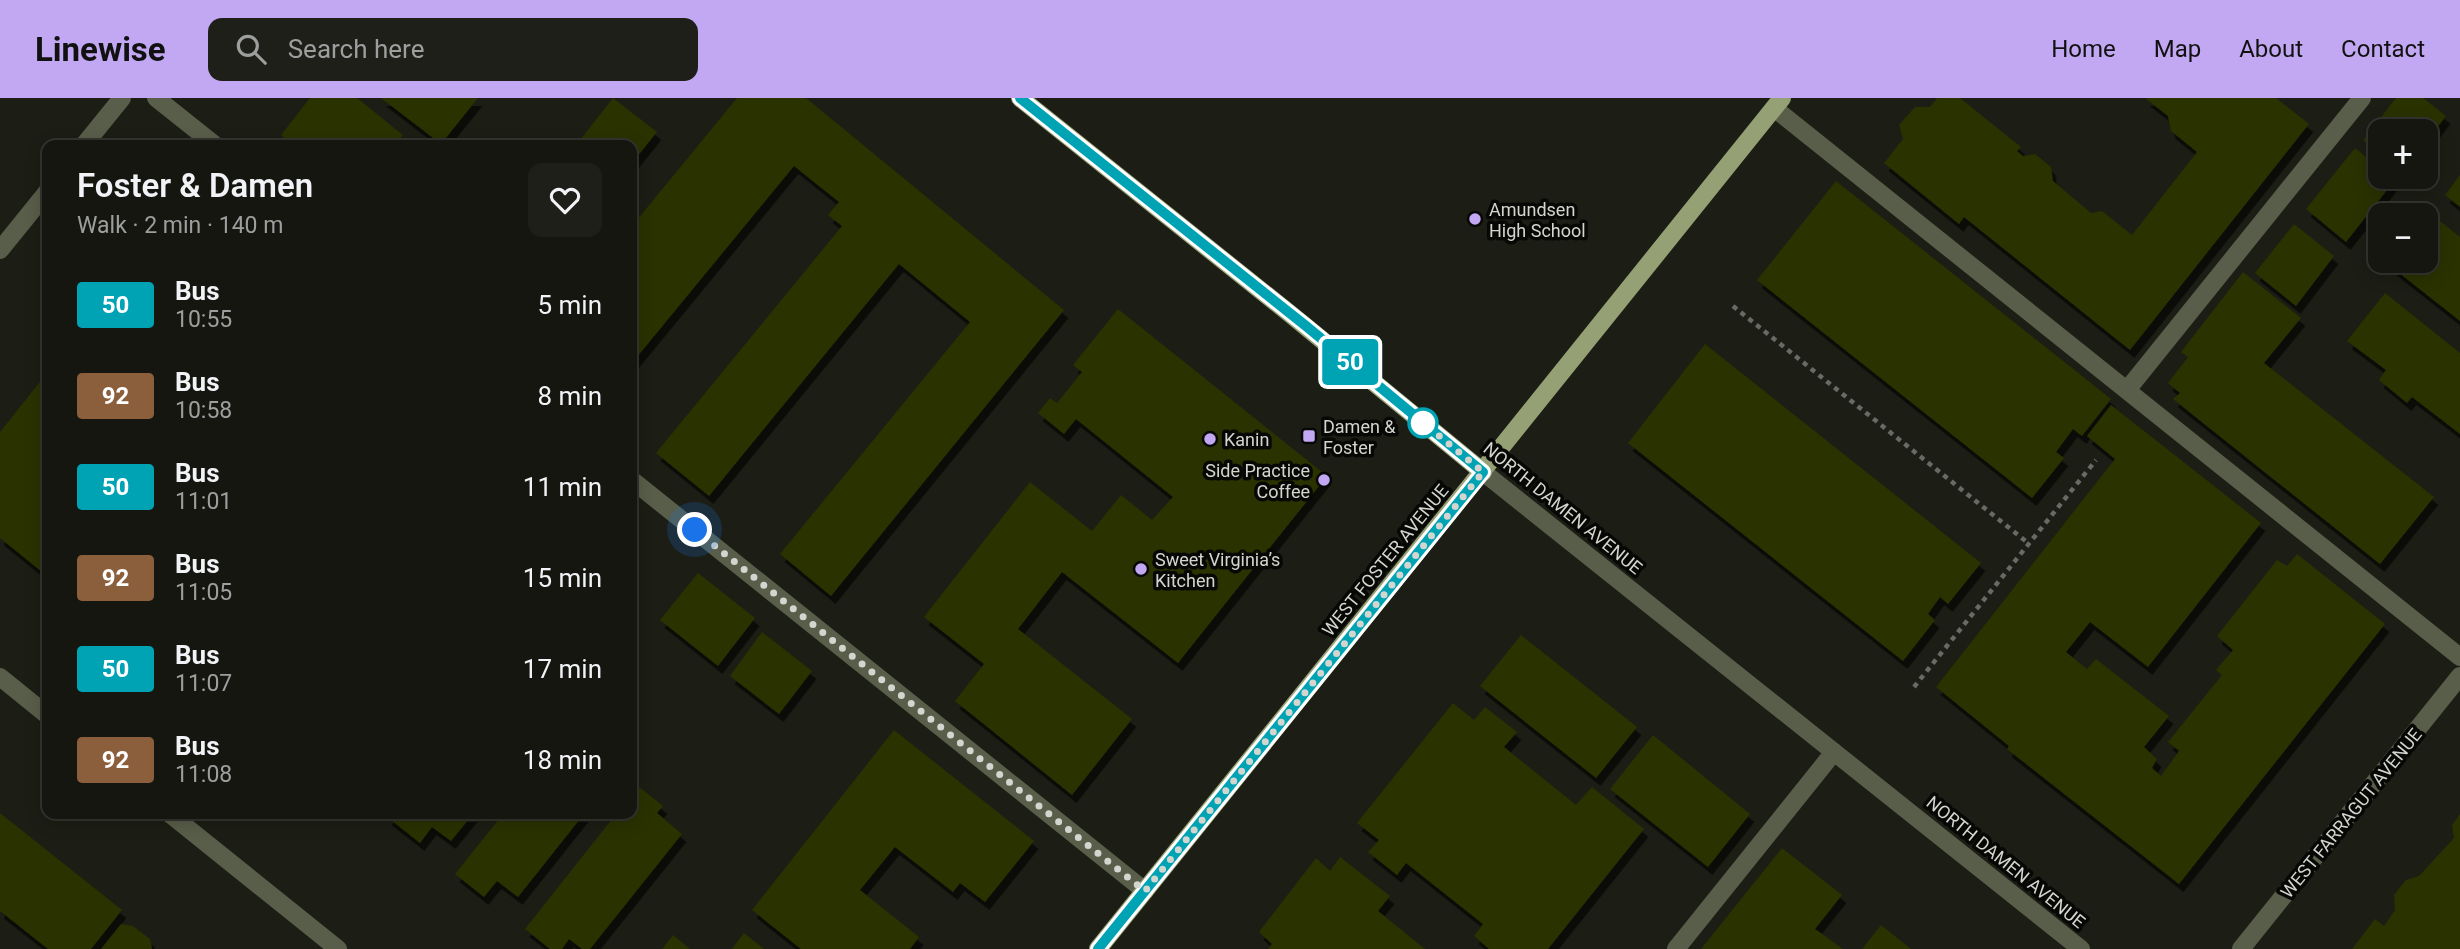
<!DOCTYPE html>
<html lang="en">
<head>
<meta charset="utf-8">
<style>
	:root { --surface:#151610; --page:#1e1f19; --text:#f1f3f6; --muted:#9d9f9f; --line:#343530; --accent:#c2a8f2 }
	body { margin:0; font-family:Roboto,sans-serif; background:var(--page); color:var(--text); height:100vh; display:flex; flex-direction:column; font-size:26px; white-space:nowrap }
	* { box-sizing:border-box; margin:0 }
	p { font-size:23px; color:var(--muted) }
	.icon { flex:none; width:38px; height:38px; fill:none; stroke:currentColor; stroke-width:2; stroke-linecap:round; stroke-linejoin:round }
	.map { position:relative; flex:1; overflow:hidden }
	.drawer { position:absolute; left:42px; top:42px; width:595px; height:679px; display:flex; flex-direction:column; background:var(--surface); border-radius:14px; box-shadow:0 4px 18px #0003,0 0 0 2px var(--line) }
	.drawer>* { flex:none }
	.badge { padding:0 14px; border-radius:5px; font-size:24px; line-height:46px }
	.fabs { position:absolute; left:2368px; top:21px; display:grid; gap:14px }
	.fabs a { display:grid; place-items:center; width:70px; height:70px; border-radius:14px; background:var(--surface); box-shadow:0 4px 18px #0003,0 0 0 2px var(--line); font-size:35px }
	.you { position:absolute; width:35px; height:35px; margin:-18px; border:5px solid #fff; border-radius:50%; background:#1a73e8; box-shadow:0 0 0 10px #1a73e833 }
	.map>.badge { position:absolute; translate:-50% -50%; box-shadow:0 0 0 4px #fff }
	.round { display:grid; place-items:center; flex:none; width:74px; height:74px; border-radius:14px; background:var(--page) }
	.head { display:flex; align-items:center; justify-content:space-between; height:119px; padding:0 35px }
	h1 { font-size:33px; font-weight:600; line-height:52px }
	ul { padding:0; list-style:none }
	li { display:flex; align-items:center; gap:21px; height:91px; padding:0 35px }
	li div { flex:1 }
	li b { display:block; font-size:26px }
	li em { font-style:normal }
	li .badge { min-width:77px; font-weight:700; text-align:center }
	header { display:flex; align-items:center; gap:42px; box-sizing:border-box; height:98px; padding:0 35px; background:var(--accent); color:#111 }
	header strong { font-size:33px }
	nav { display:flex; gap:38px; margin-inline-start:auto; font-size:24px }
	.search { width:490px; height:63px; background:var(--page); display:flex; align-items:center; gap:18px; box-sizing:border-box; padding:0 24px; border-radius:14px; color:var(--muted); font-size:26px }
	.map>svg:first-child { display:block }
	.building { fill:#293200; filter:url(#shadow) }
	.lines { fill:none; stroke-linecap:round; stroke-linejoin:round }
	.path { stroke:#686a63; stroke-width:4.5; stroke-dasharray:5 5; stroke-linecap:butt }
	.minor { stroke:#595e4a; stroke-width:18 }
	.major { stroke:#95a075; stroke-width:18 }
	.line-casing { stroke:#fff; stroke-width:16 }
	.line { stroke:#00a3b4; stroke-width:10 }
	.walk { stroke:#d3d5cf; stroke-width:7; stroke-dasharray:0 12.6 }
	.poi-dot { fill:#c2a8f2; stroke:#070805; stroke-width:2.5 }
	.stop-dot { fill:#fff; stroke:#00a3b4; stroke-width:3.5 }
	.labels { text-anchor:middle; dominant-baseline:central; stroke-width:7; stroke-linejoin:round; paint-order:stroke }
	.poi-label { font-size:18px; fill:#d3d5cf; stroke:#070805; text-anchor:start }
	.street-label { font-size:18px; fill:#d3d5cf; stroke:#070805 }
</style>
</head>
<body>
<header>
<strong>Linewise</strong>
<div class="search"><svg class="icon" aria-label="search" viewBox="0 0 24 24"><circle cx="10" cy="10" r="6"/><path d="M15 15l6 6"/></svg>Search here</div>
<nav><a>Home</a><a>Map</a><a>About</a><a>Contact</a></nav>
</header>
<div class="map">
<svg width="2460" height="851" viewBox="0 0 2460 851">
	<defs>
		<filter id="shadow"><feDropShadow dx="4.5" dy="8" stdDeviation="0" flood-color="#0009"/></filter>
	</defs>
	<rect width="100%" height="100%" fill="#1c1e15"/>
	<!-- building -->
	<g class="building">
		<polygon points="310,0 357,0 403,37 395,47 293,47 281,37"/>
		<polygon points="381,0 478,0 441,46"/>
		<polygon points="613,0 657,34 632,65 632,47 576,47"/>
		<polygon points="737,0 806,0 1064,212 831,498 780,456 970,224 899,166 709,398 656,355 842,128 828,117 839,104 794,68 632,265 632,128"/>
		<polygon points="1937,0 1960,0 2021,49 2017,53 2023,58 2035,56 2051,69 2053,83 2091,115 2102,113 2132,137 2197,54 2171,33 2168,18 2145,0 2276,0 2309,26 2130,252 1964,119 1959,126 1884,65 1903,41 1899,27 1915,9 1930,9"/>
		<polygon points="2396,0 2423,0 2446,18 2426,44 2426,33 2380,33 2380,56 2363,42"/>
		<polygon points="2355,50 2380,70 2380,79 2390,79 2395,82 2346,144 2306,111"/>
		<polygon points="2460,77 2460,109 2445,97"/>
		<polygon points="1836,83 2111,301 2082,338 2073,331 2056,354 2064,360 2032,400 1757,182"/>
		<polygon points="2426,112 2460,139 2460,223 2384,163 2426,163 2426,117 2421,117"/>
		<polygon points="2294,126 2334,158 2296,208 2255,175"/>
		<polygon points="2243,174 2301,220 2264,265 2434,399 2380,466 2173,301 2180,295 2168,285 2188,259 2181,254"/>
		<polygon points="2385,195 2460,255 2460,336 2412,299 2407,305 2379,282 2386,272 2347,243"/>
		<polygon points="1118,211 1327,378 1178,565 1062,474 1018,531 1132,621 1072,697 955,603 984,566 924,519 1030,384 1092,433 1121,397 1152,422 1173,399 1076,321 1064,336 1038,315 1050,300 1057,305 1082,274 1073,267"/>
		<polygon points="1705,246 1981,465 1948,506 1940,499 1928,516 1935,522 1903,563 1628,345"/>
		<polygon points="47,275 47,478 0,440 0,334"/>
		<polygon points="2111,307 2261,425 2148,569 2090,524 2066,554 2087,571 2096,561 2169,618 2144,649 2157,661 2152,670 2161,678 2179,653 2168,644 2222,577 2216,572 2233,552 2217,538 2277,462 2287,468 2297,456 2385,526 2179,786 2007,651 2009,648 1936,589 2115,361 2087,338"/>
		<polygon points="698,475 755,520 718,568 660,522"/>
		<polygon points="762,534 812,573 779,616 730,578"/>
		<polygon points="1521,537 1637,629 1596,680 1480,588"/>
		<polygon points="1453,605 1474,622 1485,609 1517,634 1504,649 1576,707 1592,689 1644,731 1548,851 1489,851 1474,838 1483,826 1406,765 1397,777 1368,754 1379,742 1357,725"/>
		<polygon points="894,632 1034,743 985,804 960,785 953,794 895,749 860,792 919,839 910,851 801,851 752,812"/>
		<polygon points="1653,637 1750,716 1708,769 1610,691"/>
		<polygon points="638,688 663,708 657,715 682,736 590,851 582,851 569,841 562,851 550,851 525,831 616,716 632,716 632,696"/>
		<polygon points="0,715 122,812 91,851 48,851 0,813"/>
		<polygon points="390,716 473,716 451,743 432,729 420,745 387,719"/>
		<polygon points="503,716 584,716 518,799 497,783 484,799 455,776"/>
		<polygon points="2460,716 2460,851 2352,851 2375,821 2384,828 2395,812 2394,797 2406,782 2419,778 2454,740 2452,727"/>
		<polygon points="1782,750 1842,797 1815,831 1843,851 1701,851"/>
		<polygon points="1340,759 1390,798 1378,813 1425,851 1268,851 1272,846 1259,834 1316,760 1330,773"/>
		<polygon points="121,826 133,828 150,841 152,851 101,851"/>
		<polygon points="1881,827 1911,851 1862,851"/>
		<polygon points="744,835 764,851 732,851"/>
		<polygon points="673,837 690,851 662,851"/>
	</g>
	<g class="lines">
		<!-- path -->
		<g class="path">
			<polyline points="1733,208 2028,445"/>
			<polyline points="1914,589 2096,362"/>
		</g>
		<!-- minor -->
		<g class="minor">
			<polyline points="156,0 215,47"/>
			<polyline points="1774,10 2460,559"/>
			<polyline points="84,47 122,0"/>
			<polyline points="0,152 47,94"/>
			<polyline points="2127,292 2362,0"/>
			<polyline points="1483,374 2081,851"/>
			<polyline points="632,382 1145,793"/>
			<polyline points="0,579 47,617"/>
			<polyline points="170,716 338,851"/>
			<polyline points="1676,851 1834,654"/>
			<polyline points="2241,851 2460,578"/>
		</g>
		<!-- major -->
		<g class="major">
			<polyline points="1020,0 1289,215 1483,374"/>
			<polyline points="1098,851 1782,0"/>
		</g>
	</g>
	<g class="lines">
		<defs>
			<polyline id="line" points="1020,0 1306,228 1483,374 1098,851"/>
		</defs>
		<!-- line casing -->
		<use href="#line" class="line-casing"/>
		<!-- line -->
		<use href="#line" class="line"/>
		<!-- walk -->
		<polyline class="walk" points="695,432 1145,793 1483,374 1421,323 1423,325"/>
	</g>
	<!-- markers -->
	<g class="poi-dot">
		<circle cx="1475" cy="121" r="7"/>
		<rect x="1302" y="331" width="14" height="14" rx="3.5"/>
		<circle cx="1210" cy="341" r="7"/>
		<circle cx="1324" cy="382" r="7"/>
		<circle cx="1141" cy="471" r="7"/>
	</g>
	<circle class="stop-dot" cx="1423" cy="325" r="14"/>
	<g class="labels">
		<!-- poi labels -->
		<g class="poi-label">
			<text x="1489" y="111">Amundsen<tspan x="1489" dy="21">High School</tspan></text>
			<text x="1323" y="328">Damen &amp;<tspan x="1323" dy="21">Foster</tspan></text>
			<text x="1224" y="341">Kanin</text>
			<text x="1310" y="372" text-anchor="end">Side Practice<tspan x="1310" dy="21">Coffee</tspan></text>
			<text x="1155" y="461">Sweet Virginia’s<tspan x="1155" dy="21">Kitchen</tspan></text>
		</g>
		<!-- street labels -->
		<g class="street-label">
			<text transform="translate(1563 410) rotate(39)">NORTH DAMEN AVENUE</text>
			<text transform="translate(1385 462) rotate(-51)">WEST FOSTER AVENUE</text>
			<text transform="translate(2351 715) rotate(-51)">WEST FARRAGUT AVENUE</text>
			<text transform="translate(2006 764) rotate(39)">NORTH DAMEN AVENUE</text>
		</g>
	</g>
</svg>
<div class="fabs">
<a>+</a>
<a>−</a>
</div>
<div class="you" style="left:695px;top:432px"></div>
<b class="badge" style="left:1350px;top:264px;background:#00a3b4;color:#fff">50</b>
<section class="drawer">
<div class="head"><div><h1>Foster &amp; Damen</h1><p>Walk · 2 min · 140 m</p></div><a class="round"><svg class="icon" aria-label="heart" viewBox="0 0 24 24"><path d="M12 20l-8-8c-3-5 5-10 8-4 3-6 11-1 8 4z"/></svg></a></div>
<ul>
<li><span class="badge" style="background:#00a3b4;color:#fff">50</span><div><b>Bus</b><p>10:55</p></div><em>5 min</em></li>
<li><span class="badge" style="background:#8b5e3c;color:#fff">92</span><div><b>Bus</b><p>10:58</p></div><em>8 min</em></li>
<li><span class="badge" style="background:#00a3b4;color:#fff">50</span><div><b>Bus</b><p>11:01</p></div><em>11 min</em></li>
<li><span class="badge" style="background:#8b5e3c;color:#fff">92</span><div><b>Bus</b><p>11:05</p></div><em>15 min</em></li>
<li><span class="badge" style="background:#00a3b4;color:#fff">50</span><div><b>Bus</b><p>11:07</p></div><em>17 min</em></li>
<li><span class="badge" style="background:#8b5e3c;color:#fff">92</span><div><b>Bus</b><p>11:08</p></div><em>18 min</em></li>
</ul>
</section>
</div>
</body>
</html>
